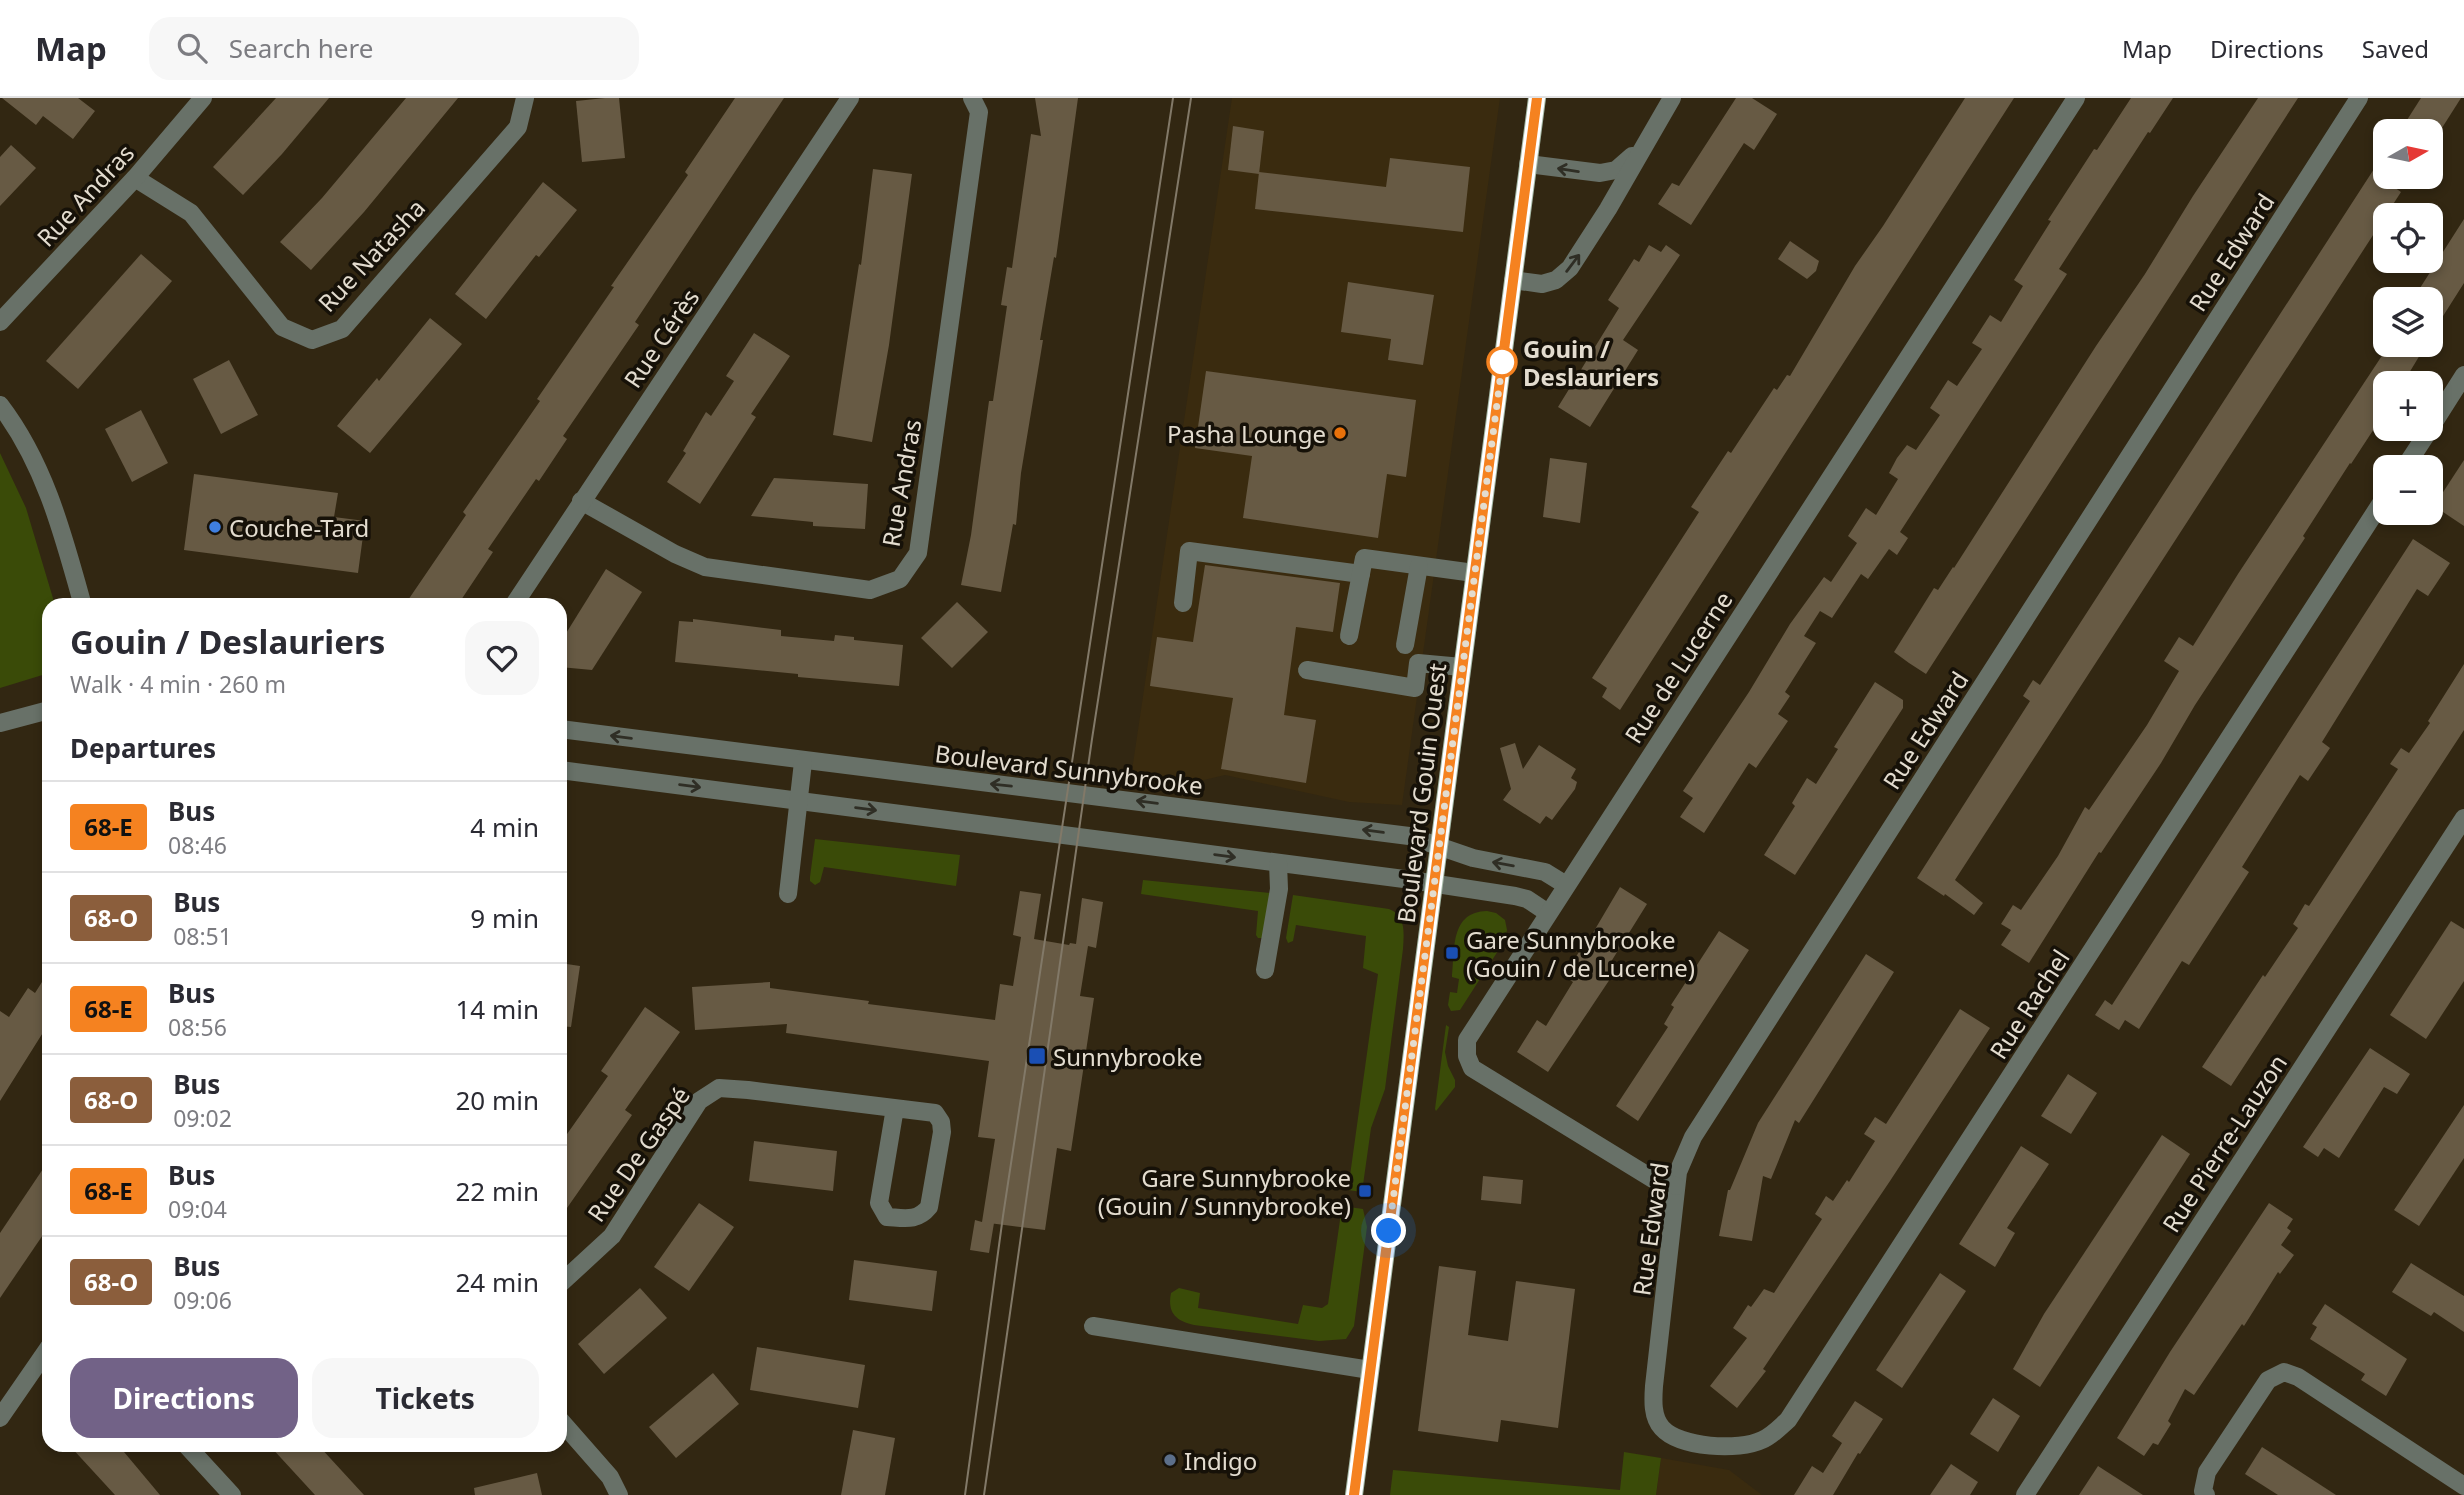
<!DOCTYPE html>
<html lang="en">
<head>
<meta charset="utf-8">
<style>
	:root { --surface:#fff; --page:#f7f7f7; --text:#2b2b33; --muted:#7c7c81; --line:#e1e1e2; --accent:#726287 }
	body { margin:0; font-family:"Noto Sans",sans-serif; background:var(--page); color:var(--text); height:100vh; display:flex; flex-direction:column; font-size:26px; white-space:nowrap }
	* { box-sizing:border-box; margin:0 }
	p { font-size:23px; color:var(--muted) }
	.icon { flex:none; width:38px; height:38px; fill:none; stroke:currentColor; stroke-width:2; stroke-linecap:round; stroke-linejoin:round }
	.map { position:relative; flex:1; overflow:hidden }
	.side { position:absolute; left:42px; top:500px; width:525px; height:854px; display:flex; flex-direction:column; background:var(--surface); border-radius:21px; box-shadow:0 4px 10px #0003 }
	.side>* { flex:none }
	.badge { padding:0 14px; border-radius:5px; font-size:24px; line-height:46px }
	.needle { width:46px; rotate:81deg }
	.fabs { position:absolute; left:2373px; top:21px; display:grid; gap:14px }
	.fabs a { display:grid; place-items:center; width:70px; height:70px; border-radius:14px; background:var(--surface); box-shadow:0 4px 10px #0003; font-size:35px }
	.you { position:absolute; width:35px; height:35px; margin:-18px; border:5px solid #fff; border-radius:50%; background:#1a73e8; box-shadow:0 0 0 10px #1a73e833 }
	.map>.badge { position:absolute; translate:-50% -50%; box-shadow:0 0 0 4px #fff }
	h2 { padding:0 28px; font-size:26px; line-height:63px }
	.round { display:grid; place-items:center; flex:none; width:74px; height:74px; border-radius:21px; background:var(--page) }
	.head { display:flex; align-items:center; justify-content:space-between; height:119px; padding:0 28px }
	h1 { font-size:33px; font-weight:700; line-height:52px }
	.action { display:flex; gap:14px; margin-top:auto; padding:14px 28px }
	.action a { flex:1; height:80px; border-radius:21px; background:var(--accent); color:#fff; font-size:28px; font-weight:700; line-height:80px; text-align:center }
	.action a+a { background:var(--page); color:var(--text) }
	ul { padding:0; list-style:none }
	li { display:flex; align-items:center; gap:21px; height:91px; padding:0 28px; border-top:2px solid var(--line) }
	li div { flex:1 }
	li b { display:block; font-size:26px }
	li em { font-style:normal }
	li .badge { min-width:77px; font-weight:700; text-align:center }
	header { display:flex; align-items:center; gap:42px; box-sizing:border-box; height:98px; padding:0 35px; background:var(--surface); border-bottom:2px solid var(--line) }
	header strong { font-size:33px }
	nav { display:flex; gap:38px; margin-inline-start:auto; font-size:24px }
	.search { width:490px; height:63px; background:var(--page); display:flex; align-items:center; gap:18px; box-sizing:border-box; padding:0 24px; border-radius:21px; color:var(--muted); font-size:26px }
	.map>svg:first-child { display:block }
	.built { fill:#3a2b0f }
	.green { fill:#3a4b08 }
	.building { fill:#675a44 }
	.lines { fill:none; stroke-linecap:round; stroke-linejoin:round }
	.minor { stroke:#687168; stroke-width:18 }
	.major { stroke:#a6b9a7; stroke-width:18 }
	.tram { stroke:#827968; stroke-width:2 }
	.oneway { stroke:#2f2e25 }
	.line-casing { stroke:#fff; stroke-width:16 }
	.line { stroke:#f58220; stroke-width:10 }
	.walk { stroke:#e3dccf; stroke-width:7; stroke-dasharray:0 12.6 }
	.stop-dot { fill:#fff; stroke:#f58220; stroke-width:3.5 }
	.food-dot { fill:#e8710a; stroke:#161108; stroke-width:2.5 }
	.shop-dot { fill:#3f7fe0; stroke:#161108; stroke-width:2.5 }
	.transit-dot { fill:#1a4fb4; stroke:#161108; stroke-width:2.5 }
	.service-dot { fill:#5c6f8a; stroke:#161108; stroke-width:2.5 }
	.labels { text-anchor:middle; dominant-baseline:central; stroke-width:7; stroke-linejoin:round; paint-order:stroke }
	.street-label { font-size:24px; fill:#e3dccf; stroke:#161108 }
	.stop-label { font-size:24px; font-weight:bold; fill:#e3dccf; stroke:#161108; text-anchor:start }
	.poi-label { font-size:24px; fill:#e3dccf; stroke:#161108; text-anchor:start }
</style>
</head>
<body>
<header>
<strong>Map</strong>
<div class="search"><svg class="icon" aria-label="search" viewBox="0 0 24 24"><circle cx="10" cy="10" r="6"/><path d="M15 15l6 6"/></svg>Search here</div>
<nav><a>Map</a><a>Directions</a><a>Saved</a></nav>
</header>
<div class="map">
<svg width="2464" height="1397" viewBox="0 0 2464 1397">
	<rect width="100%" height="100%" fill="#322712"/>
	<!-- built -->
	<g class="built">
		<polygon points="1232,0 1500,0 1402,707 1349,704 1225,677 1191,685 1131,679"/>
		<polygon points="1661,1360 1729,1372 1762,1397 1656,1397"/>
	</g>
	<!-- green -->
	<g class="green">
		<polygon points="0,355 26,410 55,507 49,508 49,575 0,590"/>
		<polygon points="815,741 960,757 956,788 824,769 820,784 815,787 810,783 810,779"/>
		<polygon points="1143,782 1270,795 1262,840 1258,840 1256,837 1258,813 1141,796"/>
		<path d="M1293,797L1389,811C1406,818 1404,834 1403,851L1385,991L1371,1030L1362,1094L1348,1092L1378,876L1363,870L1366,838L1296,827L1293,843L1288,845L1286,840Z"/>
		<path d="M1487,813L1496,815L1505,822L1507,832L1505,842L1460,912L1451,913L1448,907L1450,894L1457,895L1459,881L1452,879C1455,851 1450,814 1487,813Z"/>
		<polygon points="1446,927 1449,929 1445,954 1448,968 1455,982 1455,989 1436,1013 1435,1011"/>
		<path d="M1342,1108L1363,1111L1367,1129L1354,1228L1346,1241L1319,1243L1194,1227C1176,1223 1167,1215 1171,1195L1179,1190L1200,1195L1198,1210L1298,1226L1303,1207L1322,1210L1328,1206Z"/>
		<polygon points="1624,1354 1661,1360 1656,1397 1390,1397 1393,1372 1620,1392"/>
	</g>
	<!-- building -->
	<g class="building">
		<polygon points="2,0 78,0 95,13 73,41 43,18 36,27"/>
		<polygon points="276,0 329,0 282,56 243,97 213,69"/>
		<polygon points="406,0 458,0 364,114 311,172 280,144 322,100"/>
		<polygon points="605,0 619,0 625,60 582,64 576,3"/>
		<polygon points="735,0 784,0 635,224 639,227 563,338 567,341 539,383 536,381 488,451 493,454 457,508 404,508 466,417 463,414 540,303 537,301 614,189 611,188 688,77 685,74"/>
		<polygon points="1035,0 1078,0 1056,160 1054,159 1040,242 1043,242 1021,375 1016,427 1013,426 1001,494 961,487 971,437 989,303 993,303 1007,208 1001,207 1007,169 1012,170 1031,36 1041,38"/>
		<polygon points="1736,0 1752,0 1777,16 1754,52 1744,45 1691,127 1658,106 1672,85 1679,88"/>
		<polygon points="1965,0 2014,0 1620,612 1602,599 1607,590 1592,580 1699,414 1691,409 1728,353 1731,355 1774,290 1777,292 1787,277 1790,278 1855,168 1883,128"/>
		<polygon points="2131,0 2173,0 2150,35 2148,34 2059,171 2067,176 1900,434 1908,440 1897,457 1889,451 1868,481 1861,476 1832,520 1820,513 1804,538 1816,545 1785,594 1790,598 1778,616 1788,623 1756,670 1749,665 1704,735 1680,719 1693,700 1683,693 1749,594 1790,526 1824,479 1831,484 1857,445 1848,438 1866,410 1876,417 1898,381 1889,375 1897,360 1907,347 1916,352 1940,317 1930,310 1948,282 1957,288 1982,251 1972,245 1990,217 2001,224 2023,188 2014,182 2051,123 2048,122 2094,51 2097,52"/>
		<polygon points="2258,0 2298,0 1926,576 1909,565 1894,554 1934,490 1938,492 1953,469 1954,470 2096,248 2145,176 2193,98"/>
		<polygon points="2421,0 2461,0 2440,33 2400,33"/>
		<polygon points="1233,28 1264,33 1259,76 1228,72"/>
		<polygon points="11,47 36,70 0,108 0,59"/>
		<polygon points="2385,54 2385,83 2401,94 1955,782 1983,805 1974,817 1945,796 1944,798 1917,780 2030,603 2023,598 2033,582 2040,587"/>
		<polygon points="1390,60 1470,69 1463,134 1255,111 1259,74 1386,89"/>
		<polygon points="873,71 912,76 889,247 872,344 833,337 859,166 861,167"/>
		<polygon points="543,84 577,112 539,159 536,157 486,221 455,196"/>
		<polygon points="2464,121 2464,185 2431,237 2431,201 2413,201"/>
		<polygon points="1790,143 1819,163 1816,173 1807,181 1778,161"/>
		<polygon points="1649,147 1661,154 1666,147 1680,157 1623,242 1638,252 1590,329 1558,309 1619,210 1608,202 1634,161 1639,164"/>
		<polygon points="141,156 172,183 78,291 46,263"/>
		<polygon points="1348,184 1434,197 1423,267 1388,262 1391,241 1341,234"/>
		<polygon points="430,220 462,246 370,355 337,328 377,280 379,283"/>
		<polygon points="754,235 790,258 751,316 756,319 700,406 667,384 686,355 683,353 706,314 711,318 734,283 726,278"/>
		<polygon points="2389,247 2426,247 2403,285 2385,285 2385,314 2351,366 2350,365 2303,438 2305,440 2195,607 2161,665 2101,755 2099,754 2029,865 2001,847 2011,832 2001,826 2013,807 2021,812 2058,758 2085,709 2089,712 2147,627 2179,573 2164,563 2179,539 2193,548 2238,476"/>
		<polygon points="229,262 258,317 221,336 193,281"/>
		<polygon points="1206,273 1416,302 1406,379 1387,376 1378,440 1243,420 1252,358 1195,350"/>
		<polygon points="141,312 168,365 132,384 105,331"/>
		<polygon points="1550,360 1587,365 1580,425 1543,419"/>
		<polygon points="2464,362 2464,428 2434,408"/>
		<polygon points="194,376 338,395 334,419 365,423 358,475 184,452"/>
		<polygon points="774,380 868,386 865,431 813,428 813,424 751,418"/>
		<polygon points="2413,441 2450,465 2428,498 2417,491 2322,644 2330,650 2308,683 2300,677 2242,769 2249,774 2189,867 2182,863 2139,931 2125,922 2119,932 2095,917 2105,902 2112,907"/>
		<polygon points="1205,467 1340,485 1333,534 1296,529 1284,617 1316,622 1306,685 1221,671 1233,600 1150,588 1157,539 1193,544"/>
		<polygon points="606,471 642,494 592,572 560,569 560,545"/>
		<polygon points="957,504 988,534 952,570 921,540"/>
		<polygon points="693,521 781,532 781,538 834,543 835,537 854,539 854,542 903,547 899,588 798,579 798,576 675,564 679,523 693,524"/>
		<polygon points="2464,566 2464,632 2231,988 2202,969 2263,877 2265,879 2298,830 2293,826 2305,806 2309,808 2398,671 2390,666 2401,650 2409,655 2430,625 2428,623"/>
		<polygon points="1875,584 1903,602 1903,610 1795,777 1764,757 1795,708 1792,705 1807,680 1816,686 1838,651 1834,649"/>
		<polygon points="1515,645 1523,671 1539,647 1576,671 1571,680 1577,684 1575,691 1552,722 1546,718 1540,726 1503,702 1511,691 1500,650"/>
		<polygon points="1620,789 1647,806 1609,867 1616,872 1548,974 1517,954 1537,922 1546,928 1573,884 1564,878 1582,849 1584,850"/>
		<polygon points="1020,793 1041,796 1034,841 1069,847 1070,845 1076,846 1082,800 1103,804 1096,850 1088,848 1080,898 1094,900 1071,1053 1057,1050 1045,1132 989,1125 994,1125 989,1155 970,1152 975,1122 982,1124 995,1041 978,1039 989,963 786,935 787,926 695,932 692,889 770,884 770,890 869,903 868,906 995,922 1000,886 1013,888 1021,839 1013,837"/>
		<polygon points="2451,823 2464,831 2464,883 2426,941 2390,917"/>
		<polygon points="1719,833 1749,852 1638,1023 1616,1008 1668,929 1664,926 1674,909 1671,907"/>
		<polygon points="1866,856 1894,874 1799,1025 1795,1022 1771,1081 1763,1078 1752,1143 1719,1138 1728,1092 1730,1092 1758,1025"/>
		<polygon points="560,865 580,868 571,929 560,928"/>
		<polygon points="49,873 49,925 0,1003 0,913 9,919 28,890 35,895"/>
		<polygon points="645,909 680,934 625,1012 632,1017 560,1120 560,1046 608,978 601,973"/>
		<polygon points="1960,911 1990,930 1890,1083 1763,1271 1766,1273 1737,1310 1710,1288 1747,1240 1733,1230 1748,1207 1751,1209 1764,1191 1774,1195 1822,1121 1815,1116 1826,1098 1833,1103 1847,1082 1849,1084 1875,1043 1864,1036 1875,1019 1886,1026"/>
		<polygon points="2370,950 2410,976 2397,996 2384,989 2339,1060 2324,1050 2318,1059 2303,1049"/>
		<polygon points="2068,976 2097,995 2071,1036 2041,1018"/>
		<polygon points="2464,1007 2464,1060 2419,1128 2394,1112"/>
		<polygon points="2162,1037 2190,1056 2040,1289 2013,1271 2044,1216"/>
		<polygon points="754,1043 837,1053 833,1093 749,1083"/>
		<polygon points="2021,1048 2049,1066 2007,1130 2015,1135 1995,1169 1959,1146"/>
		<polygon points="49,1062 49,1128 0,1200 0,1135"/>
		<polygon points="1483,1078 1523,1082 1521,1106 1481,1102"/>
		<polygon points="699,1105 734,1129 689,1193 654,1169"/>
		<polygon points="2269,1105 2293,1121 2287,1130 2291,1133 2281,1147 2294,1157 2280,1176 2278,1174 2244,1228 2242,1226 2194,1297 2185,1291 2168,1323 2171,1326 2158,1347 2153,1345 2144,1358 2117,1340 2170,1254"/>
		<polygon points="854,1162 937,1173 932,1213 849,1202"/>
		<polygon points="2411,1165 2464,1198 2464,1234 2434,1214 2431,1218 2392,1194"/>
		<polygon points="1439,1168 1476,1173 1468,1237 1508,1243 1516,1183 1575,1191 1558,1330 1501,1322 1498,1344 1418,1333"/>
		<polygon points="1940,1175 1966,1193 1902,1290 1876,1272"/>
		<polygon points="640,1190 667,1220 604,1276 578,1246"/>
		<polygon points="2325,1206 2407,1261 2386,1298 2361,1282 2365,1276 2310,1241 2317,1229 2312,1226"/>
		<polygon points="757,1249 865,1267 858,1310 750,1292"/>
		<polygon points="713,1275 739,1306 676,1360 649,1329"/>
		<polygon points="1993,1300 2020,1318 1998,1354 1970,1336"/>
		<polygon points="1855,1303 1883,1321 1860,1356 1858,1355 1833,1397 1794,1397 1812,1368 1823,1375 1842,1345 1832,1338"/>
		<polygon points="853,1332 895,1340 885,1397 841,1397"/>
		<polygon points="70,1348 119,1348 160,1397 115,1397"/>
		<polygon points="270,1348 319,1348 364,1397 315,1397"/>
		<polygon points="2262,1349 2336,1397 2278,1397 2245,1376"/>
		<polygon points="1951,1366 1978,1384 1970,1397 1930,1397"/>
		<polygon points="2098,1368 2143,1397 2079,1397"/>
		<polygon points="537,1375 542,1397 475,1397 474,1390"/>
	</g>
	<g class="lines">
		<!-- minor -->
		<g class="minor">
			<path d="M2359,0L1693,1039L1678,1074L1654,1288C1653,1302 1652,1319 1662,1330C1680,1350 1739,1353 1762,1342C1772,1338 1780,1329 1788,1322L2385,399"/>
			<polyline points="1528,66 1600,75 1616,72 1632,58"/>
			<polyline points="135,80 191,115 282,229 312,242 342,231 518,29 525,0"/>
			<polyline points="1513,182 1542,186 1556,182 1570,170 1608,111 1672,0"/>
			<polyline points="0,224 135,80 203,0"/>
			<path d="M0,307C45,366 63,436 83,508"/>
			<polyline points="2431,329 2464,277"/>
			<polyline points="2405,369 2430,331"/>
			<polyline points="581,403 675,456 705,469 870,492 900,481 918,455 979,14 972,0"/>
			<polyline points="1183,505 1189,453 1361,476"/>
			<polyline points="513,508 850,0"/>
			<polyline points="1349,538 1364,460 1474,475"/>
			<polyline points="1405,547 1419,468"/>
			<polyline points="1307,572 1415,590 1418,565 1462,569"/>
			<polyline points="0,625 49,612"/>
			<polyline points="560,631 1409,738 1473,760 1545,774 1566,787"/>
			<polyline points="560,672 1404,781 1515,798 1527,801 1548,815"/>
			<polyline points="788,796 803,664"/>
			<polyline points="1265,872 1279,791 1278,765"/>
			<polyline points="1676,1088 1653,1081 1472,970 1467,958 1467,942 2076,0"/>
			<path d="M560,1186L612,1138L699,1003L719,990L748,992L935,1015L941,1024L942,1034L929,1109C917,1124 904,1120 887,1119L879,1105L895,1010"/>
			<polyline points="1093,1228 1370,1272"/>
			<polyline points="0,1320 49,1249"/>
			<polyline points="560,1322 610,1379 619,1397"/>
			<polyline points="187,1348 232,1397"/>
			<polyline points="2025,1397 2464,720"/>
			<polyline points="2206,1397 2203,1393 2207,1374 2268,1282 2284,1274 2298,1279 2464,1388"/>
		</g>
		<!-- major -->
		<polyline class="major" points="1354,1397 1537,0"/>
		<!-- tram -->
		<g class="tram">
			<polyline points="965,1397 1003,1118 1173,0"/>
			<polyline points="984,1397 1092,641 1191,0"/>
		</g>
	</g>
	<!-- one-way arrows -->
	<defs><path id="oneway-shaft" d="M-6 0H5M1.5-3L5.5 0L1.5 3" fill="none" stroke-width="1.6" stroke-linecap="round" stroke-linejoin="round" transform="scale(1.75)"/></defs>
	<g class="oneway">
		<use href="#oneway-shaft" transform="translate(1568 72) rotate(-171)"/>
		<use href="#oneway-shaft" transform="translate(1573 165) rotate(-53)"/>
		<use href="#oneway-shaft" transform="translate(621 639) rotate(-173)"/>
		<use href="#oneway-shaft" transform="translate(1001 687) rotate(-174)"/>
		<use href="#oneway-shaft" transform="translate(690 688) rotate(7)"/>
		<use href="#oneway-shaft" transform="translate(1147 704) rotate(-173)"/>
		<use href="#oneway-shaft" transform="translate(866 711) rotate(7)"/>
		<use href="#oneway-shaft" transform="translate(1373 733) rotate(-172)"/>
		<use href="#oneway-shaft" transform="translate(1225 758) rotate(8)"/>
		<use href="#oneway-shaft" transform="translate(1503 766) rotate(-170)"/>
	</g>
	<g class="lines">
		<defs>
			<polyline id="line" points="1354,1397 1537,0"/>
		</defs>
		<!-- line casing -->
		<use href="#line" class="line-casing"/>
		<!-- line -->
		<use href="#line" class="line"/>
		<!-- walk -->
		<polyline class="walk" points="1389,1133 1504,252 1502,264"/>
	</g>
	<!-- markers -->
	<circle class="stop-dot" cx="1502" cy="264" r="14"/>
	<circle class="food-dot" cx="1340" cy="335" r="7"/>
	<circle class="shop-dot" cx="215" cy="429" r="7"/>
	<g class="transit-dot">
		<rect x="1445" y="848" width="14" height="14" rx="3.5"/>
		<rect x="1028" y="949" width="18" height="18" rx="3.5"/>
		<rect x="1358" y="1086" width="14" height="14" rx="3.5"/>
	</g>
	<circle class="service-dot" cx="1170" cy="1362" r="7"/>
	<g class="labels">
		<!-- street labels -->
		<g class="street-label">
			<text transform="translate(85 97) rotate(-47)">Rue Andras</text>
			<text transform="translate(2231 154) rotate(-57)">Rue Edward</text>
			<text transform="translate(371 157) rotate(-47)">Rue Natasha</text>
			<text transform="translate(661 240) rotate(-56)">Rue Cérès</text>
			<text transform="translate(901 385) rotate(-80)">Rue Andras</text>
			<text transform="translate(1678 569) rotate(-57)">Rue de Lucerne</text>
			<text transform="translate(1925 632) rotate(-57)">Rue Edward</text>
			<text transform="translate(1069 671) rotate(7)">Boulevard Sunnybrooke</text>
			<text transform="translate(1421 695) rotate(-83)">Boulevard Gouin Ouest</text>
			<text transform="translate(2029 906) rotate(-57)">Rue Rachel</text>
			<text transform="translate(2224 1045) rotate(-57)">Rue Pierre-Lauzon</text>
			<text transform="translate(638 1056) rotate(-55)">Rue De Gaspé</text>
			<text transform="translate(1650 1131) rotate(-82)">Rue Edward</text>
		</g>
		<!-- stop labels -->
		<g class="stop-label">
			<text x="1523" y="250">Gouin /<tspan x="1523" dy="28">Deslauriers</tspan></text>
		</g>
		<!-- poi labels -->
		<g class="poi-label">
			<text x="1326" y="335" text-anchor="end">Pasha Lounge</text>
			<text x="229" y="429">Couche-Tard</text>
			<text x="1466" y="841">Gare Sunnybrooke<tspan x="1466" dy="28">(Gouin / de Lucerne)</tspan></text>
			<text x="1053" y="958">Sunnybrooke</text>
			<text x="1351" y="1079" text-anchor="end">Gare Sunnybrooke<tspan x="1351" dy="28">(Gouin / Sunnybrooke)</tspan></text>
			<text x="1184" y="1362">Indigo</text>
		</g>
	</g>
</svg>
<div class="fabs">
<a><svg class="needle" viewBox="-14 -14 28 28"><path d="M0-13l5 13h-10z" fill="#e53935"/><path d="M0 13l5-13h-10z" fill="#7c7c81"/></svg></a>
<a><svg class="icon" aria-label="locate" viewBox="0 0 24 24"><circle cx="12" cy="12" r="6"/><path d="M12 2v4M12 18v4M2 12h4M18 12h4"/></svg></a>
<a><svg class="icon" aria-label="layers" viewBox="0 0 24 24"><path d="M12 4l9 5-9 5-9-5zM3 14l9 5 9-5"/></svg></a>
<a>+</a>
<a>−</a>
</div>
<div class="you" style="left:1389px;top:1133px"></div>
<section class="side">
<div class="head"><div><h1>Gouin / Deslauriers</h1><p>Walk · 4 min · 260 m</p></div><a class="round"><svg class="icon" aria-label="heart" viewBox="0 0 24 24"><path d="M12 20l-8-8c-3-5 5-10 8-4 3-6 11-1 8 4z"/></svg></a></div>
<h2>Departures</h2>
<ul>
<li><span class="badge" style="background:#f58220;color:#111">68-E</span><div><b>Bus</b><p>08:46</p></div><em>4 min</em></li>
<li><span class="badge" style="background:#8b5e3c;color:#fff">68-O</span><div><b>Bus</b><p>08:51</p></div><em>9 min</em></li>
<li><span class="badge" style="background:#f58220;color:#111">68-E</span><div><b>Bus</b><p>08:56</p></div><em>14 min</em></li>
<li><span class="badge" style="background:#8b5e3c;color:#fff">68-O</span><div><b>Bus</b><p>09:02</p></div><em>20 min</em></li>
<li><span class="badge" style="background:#f58220;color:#111">68-E</span><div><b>Bus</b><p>09:04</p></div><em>22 min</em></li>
<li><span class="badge" style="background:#8b5e3c;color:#fff">68-O</span><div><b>Bus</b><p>09:06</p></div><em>24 min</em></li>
</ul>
<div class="action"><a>Directions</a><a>Tickets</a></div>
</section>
</div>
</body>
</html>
